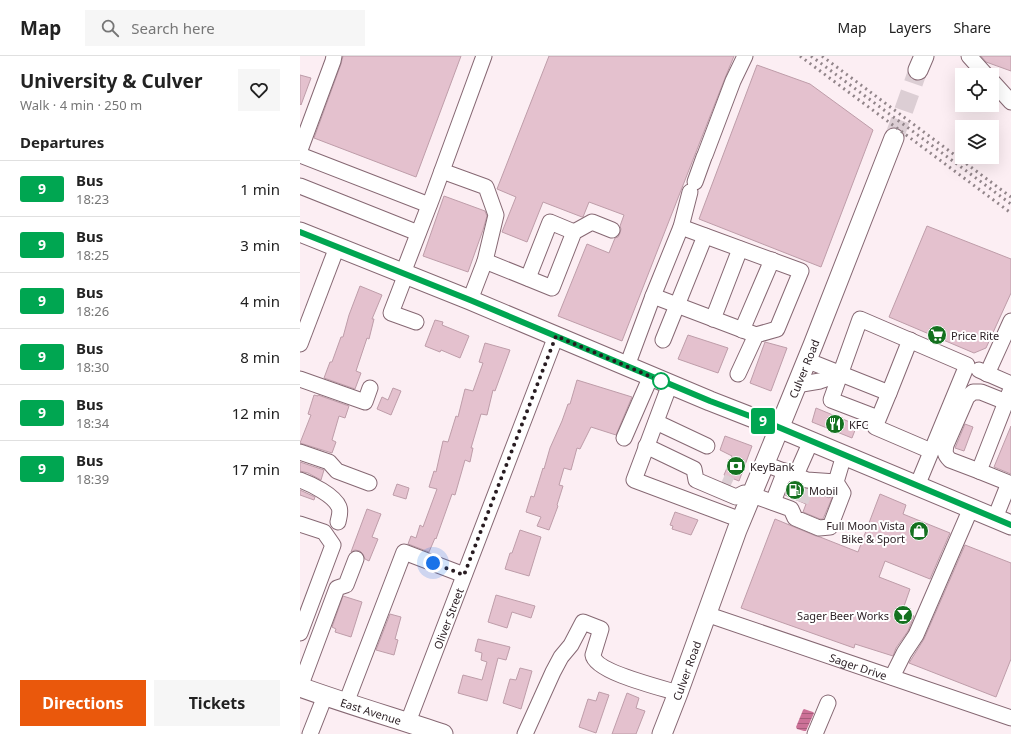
<!DOCTYPE html>
<html lang="en">
<head>
<meta charset="utf-8">
<style>
	:root { --surface:#fff; --page:#f6f6f6; --text:#222; --muted:#767676; --line:#e0e0e0; --accent:#ea580c }
	body { margin:0; font-family:"Noto Sans",sans-serif; background:var(--page); color:var(--text); height:100vh; display:flex; flex-direction:column; font-size:15px; white-space:nowrap }
	* { box-sizing:border-box; margin:0 }
	p { font-size:13px; color:var(--muted) }
	.icon { flex:none; width:22px; height:22px; fill:none; stroke:currentColor; stroke-width:2; stroke-linecap:round; stroke-linejoin:round }
	.map { position:relative; flex:1; overflow:hidden }
	.sheet { display:flex; flex-direction:column; background:var(--surface); width:300px }
	.sheet>* { flex:none }
	.badge { padding:0 8px; border-radius:3px; font-size:14px; line-height:26px }
	.tools { position:absolute; left:655px; top:12px; display:grid; gap:8px }
	.tools a { display:grid; place-items:center; width:44px; height:44px; border-radius:0px; background:var(--surface); box-shadow:0 4px 16px #0002; font-size:20px }
	.you { position:absolute; width:20px; height:20px; margin:-10px; border:3px solid #fff; border-radius:50%; background:#1a73e8; box-shadow:0 0 0 6px #1a73e833 }
	.map>.badge { position:absolute; translate:-50% -50%; box-shadow:0 0 0 2px #fff }
	h2 { padding:0 20px; font-size:15px; line-height:36px }
	.round { display:grid; place-items:center; flex:none; width:42px; height:42px; border-radius:0px; background:var(--page) }
	.head { display:flex; align-items:center; justify-content:space-between; height:68px; padding:0 20px }
	h1 { font-size:19px; font-weight:700; line-height:30px }
	.button { display:flex; gap:8px; margin-top:auto; padding:8px 20px }
	.button a { flex:1; height:46px; border-radius:0px; background:var(--accent); color:#fff; font-size:16px; font-weight:700; line-height:46px; text-align:center }
	.button a+a { background:var(--page); color:var(--text) }
	ul { padding:0; list-style:none }
	li { display:flex; align-items:center; gap:12px; height:56px; padding:0 20px; border-top:1px solid var(--line) }
	li div { flex:1 }
	li b { display:block; font-size:15px }
	li em { font-style:normal }
	li .badge { min-width:44px; font-weight:700; text-align:center }
	header { display:flex; align-items:center; gap:24px; box-sizing:border-box; height:56px; padding:0 20px; background:var(--surface); border-bottom:1px solid var(--line) }
	header strong { font-size:19px }
	nav { display:flex; gap:22px; margin-inline-start:auto; font-size:14px }
	.search { width:280px; height:36px; background:var(--page); display:flex; align-items:center; gap:10px; box-sizing:border-box; padding:0 14px; border-radius:0px; color:var(--muted); font-size:15px }
	main { display:flex; flex:1; min-height:0 }
	.map>svg:first-child { display:block }
	.water { fill:url(#water-rules) }
	.building { fill:#e4c1ce; stroke:#be9da9 }
	.lines { fill:none; stroke-linecap:round; stroke-linejoin:round }
	.minor-tunnel { stroke:#dcced4; stroke-width:15; stroke-dasharray:15 8; stroke-linecap:butt }
	.major-tunnel { stroke:#dcced4; stroke-width:19; stroke-dasharray:19 10; stroke-linecap:butt }
	.minor-casing { stroke:#866873; stroke-width:17 }
	.major-casing { stroke:#866873; stroke-width:21 }
	.minor { stroke:#fff; stroke-width:15 }
	.major { stroke:#fff; stroke-width:19 }
	.rail { stroke:#92858a; stroke-width:3; stroke-dasharray:2 4; stroke-linecap:butt }
	.line-casing { stroke:#fff; stroke-width:9 }
	.line { stroke:#00a651; stroke-width:6 }
	.walk { stroke:#281c21; stroke-width:4; stroke-dasharray:0 7.2 }
	.stop-dot { fill:#fff; stroke:#00a651; stroke-width:2 }
	.labels { text-anchor:middle; dominant-baseline:central; stroke-width:4; stroke-linejoin:round; paint-order:stroke }
	.poi-label { font-size:11px; fill:#281c21; stroke:#fff; text-anchor:start }
	.street-label { font-size:11px; fill:#281c21; stroke:#fff }
</style>
</head>
<body>
<header>
<strong>Map</strong>
<div class="search"><svg class="icon" aria-label="search" viewBox="0 0 24 24"><circle cx="10" cy="10" r="6"/><path d="M15 15l6 6"/></svg>Search here</div>
<nav><a>Map</a><a>Layers</a><a>Share</a></nav>
</header>
<main>
<section class="sheet">
<div class="head"><div><h1>University &amp; Culver</h1><p>Walk · 4 min · 250 m</p></div><a class="round"><svg class="icon" aria-label="heart" viewBox="0 0 24 24"><path d="M12 20l-8-8c-3-5 5-10 8-4 3-6 11-1 8 4z"/></svg></a></div>
<h2>Departures</h2>
<ul>
<li><span class="badge" style="background:#00a651;color:#fff">9</span><div><b>Bus</b><p>18:23</p></div><em>1 min</em></li>
<li><span class="badge" style="background:#00a651;color:#fff">9</span><div><b>Bus</b><p>18:25</p></div><em>3 min</em></li>
<li><span class="badge" style="background:#00a651;color:#fff">9</span><div><b>Bus</b><p>18:26</p></div><em>4 min</em></li>
<li><span class="badge" style="background:#00a651;color:#fff">9</span><div><b>Bus</b><p>18:30</p></div><em>8 min</em></li>
<li><span class="badge" style="background:#00a651;color:#fff">9</span><div><b>Bus</b><p>18:34</p></div><em>12 min</em></li>
<li><span class="badge" style="background:#00a651;color:#fff">9</span><div><b>Bus</b><p>18:39</p></div><em>17 min</em></li>
</ul>
<div class="button"><a>Directions</a><a>Tickets</a></div>
</section>
<div class="map">
<svg width="711" height="678" viewBox="0 0 711 678">
	<defs>
		<pattern id="water-rules" width="6" height="5" patternUnits="userSpaceOnUse"><rect width="6" height="5" fill="#cc7197"/><path d="M0 2.5h6" fill="none" stroke="#a65c7b"/></pattern>
	</defs>
	<rect width="100%" height="100%" fill="#fceef3"/>
	<!-- water -->
	<polygon class="water" points="504,653 513,656 514,657 506,675 504,675 497,673 496,671 503,654"/>
	<!-- building -->
	<g class="building">
		<polygon points="43,0 161,0 116,121 14,82 41,8"/>
		<polygon points="249,0 434,0 425,22 322,285 258,260 287,188 309,197 315,182 318,181 320,177 321,173 320,170 324,159 289,146 283,161 282,161 243,146 227,186 202,176 216,141 197,133"/>
		<polygon points="681,0 711,0 711,15 686,6"/>
		<polygon points="457,9 510,28 573,74 521,211 399,163"/>
		<polygon points="0,19 11,22 1,49 0,48"/>
		<polygon points="144,140 185,155 187,160 183,174 168,216 123,200"/>
		<polygon points="627,170 711,203 711,237 686,292 674,297 589,261"/>
		<polygon points="60,230 82,239 72,263 74,263 69,283 67,282 56,315 61,317 55,333 24,322 30,306 32,306 41,281 43,281 49,259"/>
		<polygon points="135,264 143,266 142,269 169,280 160,302 141,294 140,296 125,290"/>
		<polygon points="388,279 428,292 418,317 378,303"/>
		<polygon points="465,286 487,292 471,335 450,327"/>
		<polygon points="185,287 210,294 195,335 193,334 187,359 181,358 171,392 173,392 170,406 165,404 155,439 152,438 136,483 135,482 129,496 108,488 111,480 116,482 120,469 123,471 137,433 129,431 134,415 136,416 143,385 148,386 156,360 158,361 165,333 173,335 183,307 179,306"/>
		<polygon points="277,324 332,341 316,379 291,371 280,393 277,392 271,414 264,412 259,429 263,430 257,449 258,450 249,474 237,470 241,461 226,456 231,440 234,441 243,412 244,413 250,392 262,365 268,348 270,348"/>
		<polygon points="93,332 101,335 91,359 77,353 82,341 88,344"/>
		<polygon points="14,339 18,340 18,339 49,350 45,362 39,360 32,384 36,386 32,397 0,387 11,359 8,358"/>
		<polygon points="516,352 557,369 552,382 512,366"/>
		<polygon points="665,368 673,371 664,395 655,392"/>
		<polygon points="711,370 711,418 694,411"/>
		<polygon points="425,380 452,390 439,425 424,419 432,400 420,394"/>
		<polygon points="0,406 24,414 21,424 8,417 0,415"/>
		<polygon points="490,427 504,432 512,433 511,434 529,442 530,441 532,442 523,463 520,463 503,456 506,448 485,439"/>
		<polygon points="97,428 109,432 106,443 93,439"/>
		<polygon points="0,434 15,441 14,444 0,439"/>
		<polygon points="580,438 606,449 603,458 650,477 630,523 585,505 579,521 610,533 602,556 614,560 608,575 596,592 593,600 555,588 554,592 441,552 475,463 516,480 520,481 558,496"/>
		<polygon points="67,453 81,458 72,481 78,483 69,505 65,503 63,498 60,495 55,494 51,496"/>
		<polygon points="375,456 398,464 391,479 372,473 373,470 370,469"/>
		<polygon points="220,474 241,481 229,520 205,513 210,497 212,497"/>
		<polygon points="665,489 711,507 711,603 696,641 609,607 624,583"/>
		<polygon points="196,539 235,550 231,562 212,556 207,572 188,566"/>
		<polygon points="43,540 62,546 51,581 35,576 36,573 32,571"/>
		<polygon points="90,558 101,561 95,583 98,584 94,599 76,594"/>
		<polygon points="178,583 210,591 206,604 198,602 187,645 158,637 163,619 182,624 187,606 181,604 182,597 175,595"/>
		<polygon points="220,612 232,615 221,653 203,647 210,623 216,624"/>
		<polygon points="299,636 309,639 296,677 279,671 288,643 296,645"/>
		<polygon points="327,637 339,642 336,652 345,655 336,678 312,678"/>
	</g>
	<g class="lines">
		<!-- minor-tunnel -->
		<g class="minor-tunnel">
			<polyline points="422,425 431,429"/>
			<polyline points="490,441 496,427"/>
			<polyline points="501,446 506,431"/>
		</g>
		<!-- major-tunnel -->
		<polyline class="major-tunnel" points="594,82 618,14"/>
		<defs>
			<g id="minor">
				<polyline points="669,0 686,19"/>
				<polyline points="692,25 711,46"/>
				<polyline points="0,94 33,5 34,0"/>
				<polyline points="0,99 129,149"/>
				<polyline points="405,99 433,25 445,0"/>
				<polyline points="142,115 186,131 196,159 185,205 170,244"/>
				<polyline points="395,126 404,101"/>
				<polyline points="0,130 118,177"/>
				<polyline points="381,171 390,136"/>
				<polyline points="185,205 252,232 274,176 292,166 312,174"/>
				<polyline points="103,217 132,142 184,0"/>
				<polyline points="106,218 91,257 116,266"/>
				<polyline points="228,222 250,166 274,176"/>
				<polyline points="353,240 456,279"/>
				<polyline points="413,263 440,193"/>
				<polyline points="442,274 472,204"/>
				<polyline points="363,284 405,180"/>
				<polyline points="0,288 37,191"/>
				<polyline points="506,304 589,337 575,371 631,395"/>
				<polyline points="327,310 353,240 381,171 501,215 477,273 456,279 438,318"/>
				<polyline points="679,314 711,328"/>
				<polyline points="687,318 711,265"/>
				<polyline points="0,323 65,346 70,332"/>
				<polyline points="370,328 334,424 441,464"/>
				<polyline points="496,329 520,325 541,318"/>
				<polyline points="589,337 610,284"/>
				<polyline points="578,362 531,344 560,263 667,309 617,430"/>
				<polyline points="356,366 407,390"/>
				<polyline points="324,382 351,320"/>
				<polyline points="346,390 394,413 396,424 436,441 444,437 452,439 491,453 495,462 519,472 530,471 543,437 536,426 544,399"/>
				<polyline points="0,396 29,406 37,415 69,427"/>
				<polyline points="465,408 507,424 536,426"/>
				<path d="M679,415L650,404C644,398 645,396 646,389L667,341L673,336H681L706,346"/>
				<polyline points="496,419 511,385"/>
				<path d="M0,424C11,428 34,439 39,451C41,456 39,461 38,466"/>
				<polyline points="473,446 485,415"/>
				<polyline points="695,462 709,427 679,415 711,333"/>
				<polyline points="0,468 24,476 33,489 0,577"/>
				<path id="s1" d="M406,558L711,662"/>
				<polyline points="592,621 604,597 616,579 671,452"/>
				<polyline points="0,631 37,532 46,529 56,503"/>
				<polyline points="46,647 104,496 164,519"/>
				<path id="s2" d="M108,666L256,280"/>
				<polyline points="10,678 25,640"/>
				<path d="M225,678L253,616L261,601L271,589L283,566L301,573L293,599C295,616 362,632 378,637"/>
				<polyline points="515,678 528,647"/>
			</g>
			<g id="major">
				<polyline points="618,14 624,0"/>
				<polyline points="0,176 170,244 410,345 479,372 711,469"/>
				<path id="s3" d="M0,631C47,648 95,662 143,678"/>
				<path id="s4" d="M362,678L378,637L437,474L469,397L513,289L594,82"/>
			</g>
		</defs>
		<!-- minor casing -->
		<use href="#minor" class="minor-casing"/>
		<!-- major casing -->
		<use href="#major" class="major-casing"/>
		<!-- minor -->
		<use href="#minor" class="minor"/>
		<!-- major -->
		<use href="#major" class="major"/>
		<!-- rail -->
		<g class="rail">
			<polyline points="500,0 711,157"/>
			<polyline points="511,0 711,148"/>
			<polyline points="522,0 711,141"/>
		</g>
	</g>
	<g class="lines">
		<defs>
			<polyline id="line" points="0,176 170,244 410,345 471,368 711,469"/>
		</defs>
		<!-- line casing -->
		<use href="#line" class="line-casing"/>
		<!-- line -->
		<use href="#line" class="line"/>
		<!-- walk -->
		<polyline class="walk" points="133,507 164,519 256,280 361,325"/>
	</g>
	<!-- icons -->
	<defs>
		<symbol id="supermarket-disc" viewBox="-11 -11 22 22"><circle r="9.5" fill="#14711f" stroke="#fff"/><path d="M-6-5.5h2.5l.6 2H6L4.5 2H-2.5L-4.4-4H-6ZM-1.5 3.2a1.3 1.3 0 1 0 .1 0ZM3 3.2a1.3 1.3 0 1 0 .1 0Z" fill="#fff"/></symbol>
		<symbol id="restaurant-disc" viewBox="-11 -11 22 22"><circle r="9.5" fill="#14711f" stroke="#fff"/><path d="M-5-6h1v4h1v-4h1v4h1v-4h1v5L-1.5 .5V6h-2V.5L-5-1ZM5-6V6H3V1.5H1.5Q1.5-4 5-6Z" fill="#fff"/></symbol>
		<symbol id="bank-disc" viewBox="-11 -11 22 22"><circle r="9.5" fill="#14711f" stroke="#fff"/><path d="M-6-4H6V4H-6ZM0-2.3a2.3 2.3 0 1 0 0 4.6a2.3 2.3 0 1 0 0-4.6Z" fill="#fff"/></symbol>
		<symbol id="fuel-disc" viewBox="-11 -11 22 22"><circle r="9.5" fill="#14711f" stroke="#fff"/><path d="M-5.5-6h7V0h2V4h1.3V-2.5L3-4.5l.8-.8L6-3V5H2.5V1h-1V6h-7ZM-4.2-4.7v3.2H.2V-4.7Z" fill="#fff"/></symbol>
		<symbol id="shop-disc" viewBox="-11 -11 22 22"><circle r="9.5" fill="#14711f" stroke="#fff"/><path d="M-5-2.5h2.3a2.7 3.5 0 0 1 5.4 0H5L5.5 6h-11ZM-1.5-2.5h3a1.5 2.3 0 0 0-3 0Z" fill="#fff"/></symbol>
		<symbol id="bar-disc" viewBox="-11 -11 22 22"><circle r="9.5" fill="#14711f" stroke="#fff"/><path d="M-6-5H6L.8 .8V4.5H3.5V6h-7V4.5H-.8V.8Z" fill="#fff"/></symbol>
	</defs>
	<g fill-rule="evenodd">
		<use href="#supermarket-disc" x="626" y="268" width="22" height="22"/>
		<use href="#restaurant-disc" x="524" y="357" width="22" height="22"/>
		<use href="#bank-disc" x="425" y="399" width="22" height="22"/>
		<use href="#fuel-disc" x="484" y="423" width="22" height="22"/>
		<use href="#shop-disc" x="608" y="464" width="22" height="22"/>
		<use href="#bar-disc" x="592" y="548" width="22" height="22"/>
	</g>
	<!-- markers -->
	<circle class="stop-dot" cx="361" cy="325" r="8"/>
	<g class="labels">
		<!-- poi labels -->
		<g class="poi-label">
			<text x="651" y="279">Price Rite</text>
			<text x="549" y="368">KFC</text>
			<text x="450" y="410">KeyBank</text>
			<text x="509" y="434">Mobil</text>
			<text x="605" y="469" text-anchor="end">Full Moon Vista<tspan x="605" dy="13">Bike &amp; Sport</tspan></text>
			<text x="589" y="559" text-anchor="end">Sager Beer Works</text>
		</g>
		<!-- street labels -->
		<g class="street-label">
			<text stroke="none"><textPath href="#s4" startOffset="392">Culver Road</textPath></text>
			<text stroke="none"><textPath href="#s2" startOffset="111">Oliver Street</textPath></text>
			<text stroke="none"><textPath href="#s1" startOffset="161">Sager Drive</textPath></text>
			<text stroke="none"><textPath href="#s4" startOffset="68">Culver Road</textPath></text>
			<text stroke="none"><textPath href="#s3" startOffset="75">East Avenue</textPath></text>
		</g>
	</g>
</svg>
<div class="tools">
<a><svg class="icon" aria-label="locate" viewBox="0 0 24 24"><circle cx="12" cy="12" r="6"/><path d="M12 2v4M12 18v4M2 12h4M18 12h4"/></svg></a>
<a><svg class="icon" aria-label="layers" viewBox="0 0 24 24"><path d="M12 4l9 5-9 5-9-5zM3 14l9 5 9-5"/></svg></a>
</div>
<div class="you" style="left:133px;top:507px"></div>
<b class="badge" style="left:463px;top:365px;background:#00a651;color:#fff">9</b>
</div>
</main>
</body>
</html>
